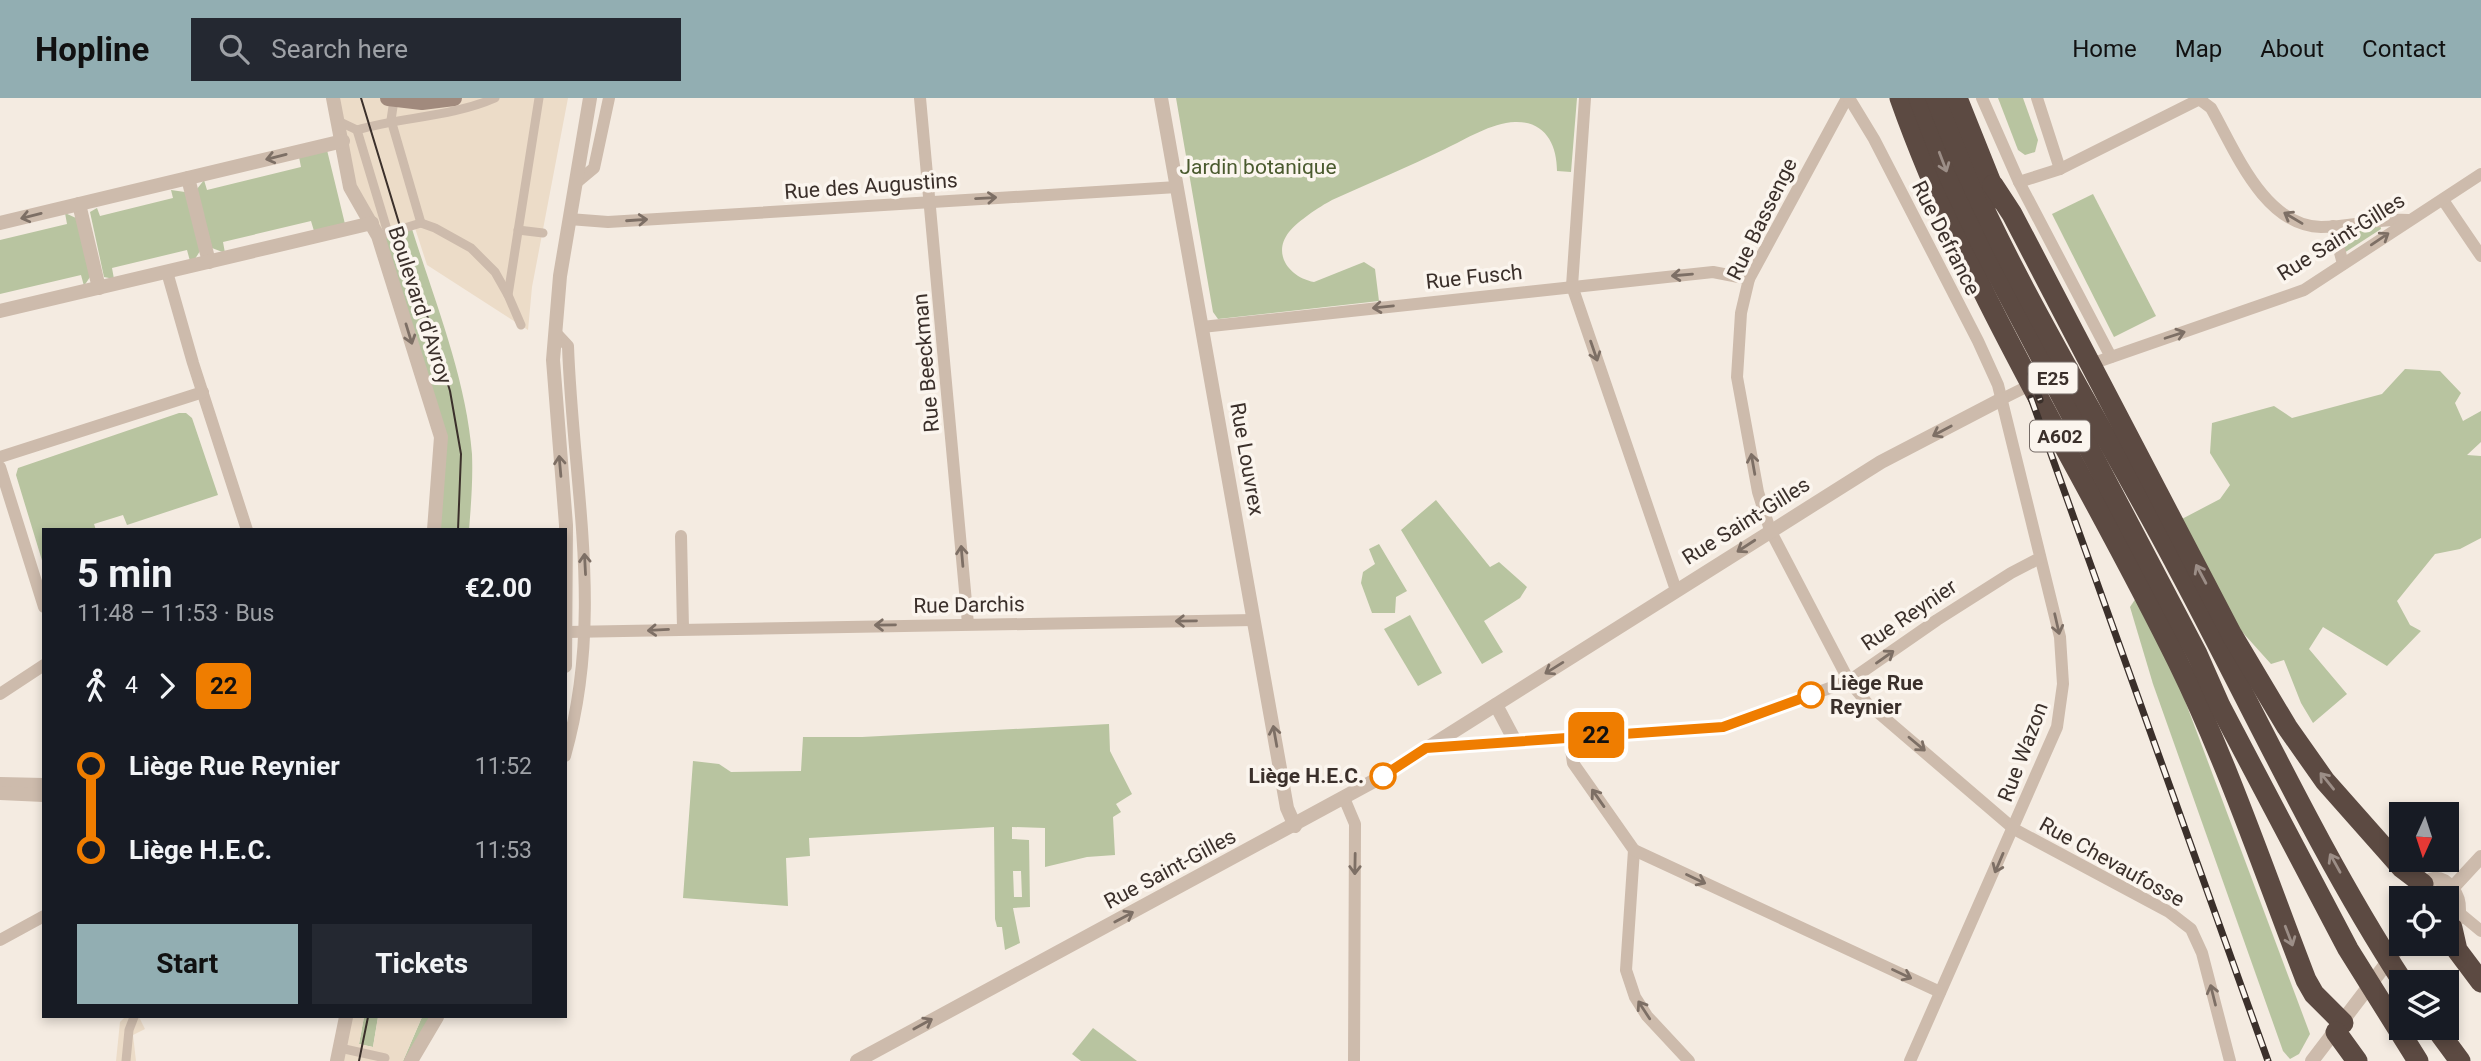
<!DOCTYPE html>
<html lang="en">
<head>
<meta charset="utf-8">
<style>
	:root { --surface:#171b24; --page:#242831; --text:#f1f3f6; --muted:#9ea1a6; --accent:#92aeb2 }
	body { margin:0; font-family:Roboto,sans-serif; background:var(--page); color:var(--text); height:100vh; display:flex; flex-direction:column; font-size:26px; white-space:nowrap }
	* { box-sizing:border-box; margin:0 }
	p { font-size:23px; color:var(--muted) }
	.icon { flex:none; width:38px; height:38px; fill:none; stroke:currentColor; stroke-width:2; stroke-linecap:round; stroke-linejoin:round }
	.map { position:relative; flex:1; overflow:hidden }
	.drawer { position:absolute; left:42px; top:430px; width:525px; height:490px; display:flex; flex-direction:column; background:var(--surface); border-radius:0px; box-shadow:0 4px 10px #0003 }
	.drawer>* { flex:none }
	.badge { padding:0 14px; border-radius:10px; font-size:24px; line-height:46px }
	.needle { width:46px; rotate:183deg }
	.buttons { position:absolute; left:2389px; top:704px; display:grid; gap:14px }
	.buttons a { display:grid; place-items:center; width:70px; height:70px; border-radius:0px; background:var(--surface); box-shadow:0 4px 10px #0003; font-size:35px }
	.map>.badge { position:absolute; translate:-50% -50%; box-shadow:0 0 0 4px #fff }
	.legs { display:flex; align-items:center; gap:10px; height:77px; padding:0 35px; font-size:23px }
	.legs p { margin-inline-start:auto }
	.headline { display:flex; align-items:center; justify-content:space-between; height:119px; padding:0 35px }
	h1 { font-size:38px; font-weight:700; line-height:52px }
	.action { display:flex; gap:14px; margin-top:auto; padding:14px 35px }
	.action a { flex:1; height:80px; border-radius:0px; background:var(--accent); color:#111; font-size:28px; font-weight:700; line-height:80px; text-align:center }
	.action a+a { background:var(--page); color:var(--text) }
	ul { padding:0 35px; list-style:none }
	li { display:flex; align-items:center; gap:24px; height:84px; font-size:26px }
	li i { display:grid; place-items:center; width:10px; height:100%; margin:0 9px; background:currentColor }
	li i::after { content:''; width:18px; height:18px; margin:-9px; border:5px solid; border-radius:50%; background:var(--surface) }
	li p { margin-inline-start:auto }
	li:first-child i { background:linear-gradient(#0000 50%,currentColor 0) }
	li:last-child i { background:linear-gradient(currentColor 50%,#0000 0) }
	header { display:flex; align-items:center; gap:42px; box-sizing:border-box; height:98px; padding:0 35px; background:var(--accent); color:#111 }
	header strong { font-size:33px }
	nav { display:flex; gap:38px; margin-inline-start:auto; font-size:24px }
	.search { width:490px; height:63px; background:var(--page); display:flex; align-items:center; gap:18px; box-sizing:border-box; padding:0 24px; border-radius:0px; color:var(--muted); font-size:26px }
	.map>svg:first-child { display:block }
	.green { fill:#b8c4a0; fill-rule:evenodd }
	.plaza { fill:#ecdcc8 }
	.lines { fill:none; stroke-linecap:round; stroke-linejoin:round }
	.pedestrian { stroke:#cdbbac; stroke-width:9 }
	.minor { stroke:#cdbbac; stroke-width:12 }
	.tertiary { stroke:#cdbbac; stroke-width:14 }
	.secondary { stroke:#a18a7d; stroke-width:16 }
	.motorway { stroke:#5c4a42; stroke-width:21 }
	.tram { stroke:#3b302b; stroke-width:2 }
	.rail-casing { stroke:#3b302b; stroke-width:7 }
	.rail { stroke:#fbf5ee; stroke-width:4.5; stroke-dasharray:13; stroke-linecap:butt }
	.oneway { stroke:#7d6f65 }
	.oneway2 { stroke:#9c8e87 }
	.line-1-casing { stroke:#fff; stroke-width:16 }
	.line-1 { stroke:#ef7d00; stroke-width:10 }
	.stop-1-dot { fill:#fff; stroke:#ef7d00; stroke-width:3.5 }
	.labels { text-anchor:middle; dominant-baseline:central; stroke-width:7; stroke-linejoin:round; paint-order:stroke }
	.shield { fill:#fbf5ee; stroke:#756b66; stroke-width:2 }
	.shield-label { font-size:19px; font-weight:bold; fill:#3b302b }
	.park-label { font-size:21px; fill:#4a5a2e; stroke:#fbf5ee }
	.street-label { font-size:21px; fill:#3b302b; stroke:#fbf5ee }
	.stop-label { font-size:21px; font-weight:bold; fill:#3b302b; stroke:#fbf5ee; text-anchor:start }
</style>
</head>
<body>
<header>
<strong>Hopline</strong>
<div class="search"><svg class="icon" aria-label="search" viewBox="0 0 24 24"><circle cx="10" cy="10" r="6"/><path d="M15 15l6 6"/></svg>Search here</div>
<nav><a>Home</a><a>Map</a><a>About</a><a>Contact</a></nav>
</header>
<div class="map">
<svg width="2481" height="963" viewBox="0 0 2481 963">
	<rect width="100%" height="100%" fill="#f4ebe1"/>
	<!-- green -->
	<g class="green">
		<path d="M1176,0H1577L1571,74L1557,73C1557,46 1545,23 1515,24C1491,25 1466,41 1445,51C1408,69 1369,85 1332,102C1319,109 1298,123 1289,134C1271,157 1291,180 1314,184L1364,164L1375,171L1379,203L1218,221L1213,214Z"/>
		<polygon points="1998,0 2023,0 2038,42 2035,54 2025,57 2018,52"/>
		<polygon points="327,52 345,126 314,133 311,123 223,144 225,155 212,150 197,91 204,82 207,92 301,69 299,59"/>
		<polygon points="171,92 185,94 200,153 195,161 190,163 187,152 112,170 114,181 104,179 90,114 97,110 100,118 173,100"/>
		<polygon points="2093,96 2156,218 2114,239 2052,116"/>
		<polygon points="65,115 76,120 90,179 84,188 81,177 0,196 0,142 67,126"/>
		<polygon points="2380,125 2381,131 2344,155 2343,132"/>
		<path d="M412,131C435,204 466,280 472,356C473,382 471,407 469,432H436L444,365L381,141Z"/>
		<polygon points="2405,271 2440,273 2461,295 2455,305 2463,323 2481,313 2481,344 2467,357 2481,358 2481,440 2460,451 2435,456 2397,503 2410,527 2421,533 2387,568 2323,529 2309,551 2347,596 2313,625 2301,605 2284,562 2271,566 2235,526 2180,422 2220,401 2230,387 2210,355 2212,325 2274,308 2292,320 2382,296"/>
		<polygon points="179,315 186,315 192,320 218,397 127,427 123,417 94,426 96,432 44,432 44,469 16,377 18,370"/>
		<polygon points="1436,402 1490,469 1499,464 1527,489 1520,500 1484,523 1503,554 1482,566 1401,432"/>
		<polygon points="1379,446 1407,493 1396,499 1395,515 1372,515 1361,485 1363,474 1375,466 1369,451"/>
		<polygon points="2136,500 2172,568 2310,936 2299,956 2290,961 2283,953 2153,586 2130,509"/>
		<polygon points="1410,517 1442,575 1418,588 1384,531"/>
		<path d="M1109,626L1110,653L1132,696L1116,706L1121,714L1113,719L1115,757L1087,759L1045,769V730L1012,729V741L1029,742L1030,809L1013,810L1020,845L1005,852L1002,829H997L995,821L994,729L809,740L810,758L786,760L788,808L683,800L693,663L719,666L731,674L801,673L803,639H862ZM1013,773H1021L1022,799H1014Z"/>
		<polygon points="364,919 378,919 373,949 359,946"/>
		<polygon points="422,919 437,919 411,963 403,963"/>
		<polygon points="1093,930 1137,963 1081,963 1072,956"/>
	</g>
	<!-- plaza -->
	<g class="plaza">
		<polygon points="333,0 568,0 532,189 528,232 427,167 415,130 381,141 353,98"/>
		<polygon points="125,919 139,919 145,931 133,937 136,963 116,963 120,924"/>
		<polygon points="346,919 364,919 359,946 373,949 378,919 422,919 403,963 337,963"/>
	</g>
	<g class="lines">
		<!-- pedestrian -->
		<g class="pedestrian">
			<polyline points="394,2 391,22 421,125"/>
			<path d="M338,23L357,32C402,19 452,19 495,0"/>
			<polyline points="357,32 388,135"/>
			<polyline points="518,132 543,135"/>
			<polyline points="378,138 421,125 435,130 471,150 495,174 508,197"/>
			<polyline points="521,227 508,197 539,0"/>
			<polyline points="340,950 385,960"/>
			<polyline points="126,963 129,932 134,919"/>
		</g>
		<!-- minor -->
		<g class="minor">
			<polyline points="920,0 968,526"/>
			<polyline points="1585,0 1572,188 1676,492"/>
			<polyline points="1847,0 1749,181 1741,215 1737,279 1758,394 1770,432 1849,583 1867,605 2014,731 2169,814 2191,831 2202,855 2230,963"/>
			<polyline points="1849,0 1874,41 1978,243 1998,287 2060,539 2063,586 2057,629 1910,963"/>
			<polyline points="1982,0 2019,84 2111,259"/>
			<polyline points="2037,0 2060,71"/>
			<path d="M2199,1L2211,10C2235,52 2264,128 2321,129C2350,129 2378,120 2408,122"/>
			<polyline points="2019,84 2060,71 2202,0"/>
			<polyline points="576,85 594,70 609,0"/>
			<polyline points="2443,102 2481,158"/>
			<polyline points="569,121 608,124 1177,89"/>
			<polyline points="2333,128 2343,166"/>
			<polyline points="167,174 193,265 247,432"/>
			<polyline points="1202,229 1713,174 1749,181"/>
			<path d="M555,234L568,248C573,389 605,518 565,658"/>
			<polyline points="2097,264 2304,192 2481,76"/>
			<polyline points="2002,301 2026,289"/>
			<polyline points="0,359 203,294"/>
			<polyline points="0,369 44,509"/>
			<polyline points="681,438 683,530"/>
			<polyline points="567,534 1254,522"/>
			<polyline points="0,596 44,567"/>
			<polyline points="1569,638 1573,665 1634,752 1626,872 1635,899 1647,918 1689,963"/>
			<polyline points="1515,643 1723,629 1849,583 1937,522 2011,475 2040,460"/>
			<polyline points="1344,700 1355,726 1354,963"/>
			<polyline points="1634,752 1940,894"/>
			<polyline points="2463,818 2481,833"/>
			<polyline points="0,842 44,818"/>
		</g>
		<!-- tertiary -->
		<g class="tertiary">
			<polyline points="333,0 350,89 378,138 441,339 434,432"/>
			<polyline points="1161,0 1287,710 1295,728"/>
			<polyline points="188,80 209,164"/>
			<polyline points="79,106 99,190"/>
			<polyline points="0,125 343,43"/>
			<polyline points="0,213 372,125"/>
			<polyline points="565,568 566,427 553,262 560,178 590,0"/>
			<polyline points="1427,650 1515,643 1496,607"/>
			<polyline points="0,686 44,687"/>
			<polyline points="0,695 44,697"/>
			<polyline points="2456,786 2481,759"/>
			<path d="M2414,800C2437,749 2481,814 2446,832"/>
			<polyline points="337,963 346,919"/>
			<polyline points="411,963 437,919"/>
			<polyline points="857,963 1383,678 1881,364 2002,301"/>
			<polyline points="2312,963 2402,845"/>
		</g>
		<!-- secondary -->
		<polyline class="secondary" points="388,0 422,4 454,0"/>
		<!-- motorway -->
		<g class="motorway">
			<path d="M1900,0C1970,198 2086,376 2178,564C2228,666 2265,776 2306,882L2314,896L2343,925"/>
			<polyline points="1919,0 1949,78 1980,143 2197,556 2220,608 2348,851 2418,963"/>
			<path d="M1936,0C1999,165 2096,315 2178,470C2251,606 2319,755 2403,884"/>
			<polyline points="1957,0 1997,100"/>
			<polyline points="1993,87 2012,116 2232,537 2287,629 2325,683 2402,770 2423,786"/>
			<polyline points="2452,830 2457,852 2481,884"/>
			<polyline points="2435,929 2460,963"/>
			<polyline points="2336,934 2357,963"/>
		</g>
		<!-- tram -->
		<g class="tram">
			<polyline points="361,0 450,293 461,356 458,432"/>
			<polyline points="359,963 368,919"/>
		</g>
		<defs>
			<g id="rail">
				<polyline points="2031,276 2040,302"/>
				<polyline points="2031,300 2268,963"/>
			</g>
		</defs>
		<!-- rail casing -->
		<use href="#rail" class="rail-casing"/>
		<!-- rail -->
		<use href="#rail" class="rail"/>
	</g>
	<!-- one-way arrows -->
	<defs><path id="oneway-shaft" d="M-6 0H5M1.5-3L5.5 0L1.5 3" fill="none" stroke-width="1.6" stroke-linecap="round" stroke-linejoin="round" transform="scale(1.75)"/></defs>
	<g class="oneway">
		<use href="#oneway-shaft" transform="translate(276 59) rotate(166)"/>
		<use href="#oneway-shaft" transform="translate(986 100) rotate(-3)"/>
		<use href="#oneway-shaft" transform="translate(31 118) rotate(166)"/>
		<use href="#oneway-shaft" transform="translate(2293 120) rotate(-149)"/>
		<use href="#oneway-shaft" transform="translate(637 122) rotate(-4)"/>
		<use href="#oneway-shaft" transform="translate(2380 141) rotate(-34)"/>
		<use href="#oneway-shaft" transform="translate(1682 177) rotate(175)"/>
		<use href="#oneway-shaft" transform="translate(1383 209) rotate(174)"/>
		<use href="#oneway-shaft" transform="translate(409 236) rotate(73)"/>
		<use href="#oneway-shaft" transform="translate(2175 237) rotate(-18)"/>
		<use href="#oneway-shaft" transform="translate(1594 253) rotate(71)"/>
		<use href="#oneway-shaft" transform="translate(1942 333) rotate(152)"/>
		<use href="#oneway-shaft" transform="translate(1753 366) rotate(-100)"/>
		<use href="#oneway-shaft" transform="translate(560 368) rotate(-95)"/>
		<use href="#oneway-shaft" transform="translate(1746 448) rotate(147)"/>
		<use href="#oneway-shaft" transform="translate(962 458) rotate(-95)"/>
		<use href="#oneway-shaft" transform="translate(585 466) rotate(-93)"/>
		<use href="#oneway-shaft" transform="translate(1186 523) rotate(179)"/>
		<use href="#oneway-shaft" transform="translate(2057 526) rotate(77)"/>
		<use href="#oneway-shaft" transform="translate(885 527) rotate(179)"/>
		<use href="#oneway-shaft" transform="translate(658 532) rotate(177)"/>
		<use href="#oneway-shaft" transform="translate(1885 559) rotate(-35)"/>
		<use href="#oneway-shaft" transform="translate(1554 570) rotate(148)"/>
		<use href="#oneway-shaft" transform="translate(1275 638) rotate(-100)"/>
		<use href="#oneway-shaft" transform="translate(1917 646) rotate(40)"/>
		<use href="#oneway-shaft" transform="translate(1598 700) rotate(-125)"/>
		<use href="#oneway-shaft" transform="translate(1999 765) rotate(113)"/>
		<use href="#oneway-shaft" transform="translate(1355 766) rotate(91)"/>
		<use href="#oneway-shaft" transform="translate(1696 781) rotate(25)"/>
		<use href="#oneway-shaft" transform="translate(1124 819) rotate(-28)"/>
		<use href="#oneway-shaft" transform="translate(1902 876) rotate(25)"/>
		<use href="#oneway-shaft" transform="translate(2213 897) rotate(-104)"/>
		<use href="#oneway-shaft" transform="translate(1644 912) rotate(-123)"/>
		<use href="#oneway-shaft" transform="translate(923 926) rotate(-29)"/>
	</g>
	<g class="oneway2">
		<use href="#oneway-shaft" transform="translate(1943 64) rotate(69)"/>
		<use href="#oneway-shaft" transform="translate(2201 476) rotate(-118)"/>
		<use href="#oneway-shaft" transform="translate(2327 683) rotate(-129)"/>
		<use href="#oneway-shaft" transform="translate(2335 765) rotate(-119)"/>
		<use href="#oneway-shaft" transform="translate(2289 838) rotate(69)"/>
	</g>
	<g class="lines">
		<defs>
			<polyline id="line-1" points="1383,678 1426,650 1723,629 1811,597"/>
		</defs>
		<!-- line-1 casing -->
		<use href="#line-1" class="line-1-casing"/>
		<!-- line-1 -->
		<use href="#line-1" class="line-1"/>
	</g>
	<!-- markers -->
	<g class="stop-1-dot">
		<circle cx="1811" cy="597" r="12"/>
		<circle cx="1383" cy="678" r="12"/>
	</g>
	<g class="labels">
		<!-- shield labels -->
		<g class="shield">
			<rect x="2028.5" y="264.5" width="49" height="31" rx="5"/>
			<rect x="2030" y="322.5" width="60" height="31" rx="5"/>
		</g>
		<g class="shield-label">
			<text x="2053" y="280">E25</text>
			<text x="2060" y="338">A602</text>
		</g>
		<!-- park labels -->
		<g class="park-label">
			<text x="1258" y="69">Jardin botanique</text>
		</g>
		<!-- street labels -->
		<g class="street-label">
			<text transform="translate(871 88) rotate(-4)">Rue des Augustins</text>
			<text transform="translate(1762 121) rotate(-64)">Rue Bassenge</text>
			<text transform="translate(2341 139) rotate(-32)">Rue Saint-Gilles</text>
			<text transform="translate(1946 140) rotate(63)">Rue Defrance</text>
			<text transform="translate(1474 179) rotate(-6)">Rue Fusch</text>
			<text transform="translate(420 207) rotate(72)">Boulevard d'Avroy</text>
			<text transform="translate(926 265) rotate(-95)">Rue Beeckman</text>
			<text transform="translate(1247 361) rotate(80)">Rue Louvrex</text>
			<text transform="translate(1746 423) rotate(-32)">Rue Saint-Gilles</text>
			<text transform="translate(969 507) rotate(-1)">Rue Darchis</text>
			<text transform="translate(1909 517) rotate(-34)">Rue Reynier</text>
			<text transform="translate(2023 654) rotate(-69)">Rue Wazon</text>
			<text transform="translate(2112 764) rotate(29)">Rue Chevaufosse</text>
			<text transform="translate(1170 771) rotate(-28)">Rue Saint-Gilles</text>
		</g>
		<!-- stop labels -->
		<g class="stop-label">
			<text x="1830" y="585">Liège Rue<tspan x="1830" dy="24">Reynier</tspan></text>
			<text x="1364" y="678" text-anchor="end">Liège H.E.C.</text>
		</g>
	</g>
</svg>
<div class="buttons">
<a><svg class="needle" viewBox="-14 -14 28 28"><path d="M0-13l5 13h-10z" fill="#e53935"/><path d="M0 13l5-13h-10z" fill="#9ea1a6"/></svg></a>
<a><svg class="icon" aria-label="locate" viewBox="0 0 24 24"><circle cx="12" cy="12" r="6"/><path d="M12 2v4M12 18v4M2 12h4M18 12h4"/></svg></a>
<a><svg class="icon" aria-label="layers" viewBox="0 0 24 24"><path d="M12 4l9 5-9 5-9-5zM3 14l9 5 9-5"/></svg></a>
</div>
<b class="badge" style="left:1596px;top:637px;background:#ef7d00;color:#111">22</b>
<section class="drawer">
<div class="headline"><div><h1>5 min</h1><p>11:48 – 11:53 · Bus</p></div><b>€2.00</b></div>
<div class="legs"><svg class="icon" aria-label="walk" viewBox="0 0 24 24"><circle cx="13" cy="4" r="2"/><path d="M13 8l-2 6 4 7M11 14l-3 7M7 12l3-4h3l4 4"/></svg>4<svg class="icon" aria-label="forward" viewBox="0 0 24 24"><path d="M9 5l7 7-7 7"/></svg><b class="badge" style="background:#ef7d00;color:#111">22</b></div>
<ul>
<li><i style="color:#ef7d00"></i><b>Liège Rue Reynier</b><p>11:52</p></li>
<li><i style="color:#ef7d00"></i><b>Liège H.E.C.</b><p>11:53</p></li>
</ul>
<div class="action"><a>Start</a><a>Tickets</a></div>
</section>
</div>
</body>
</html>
